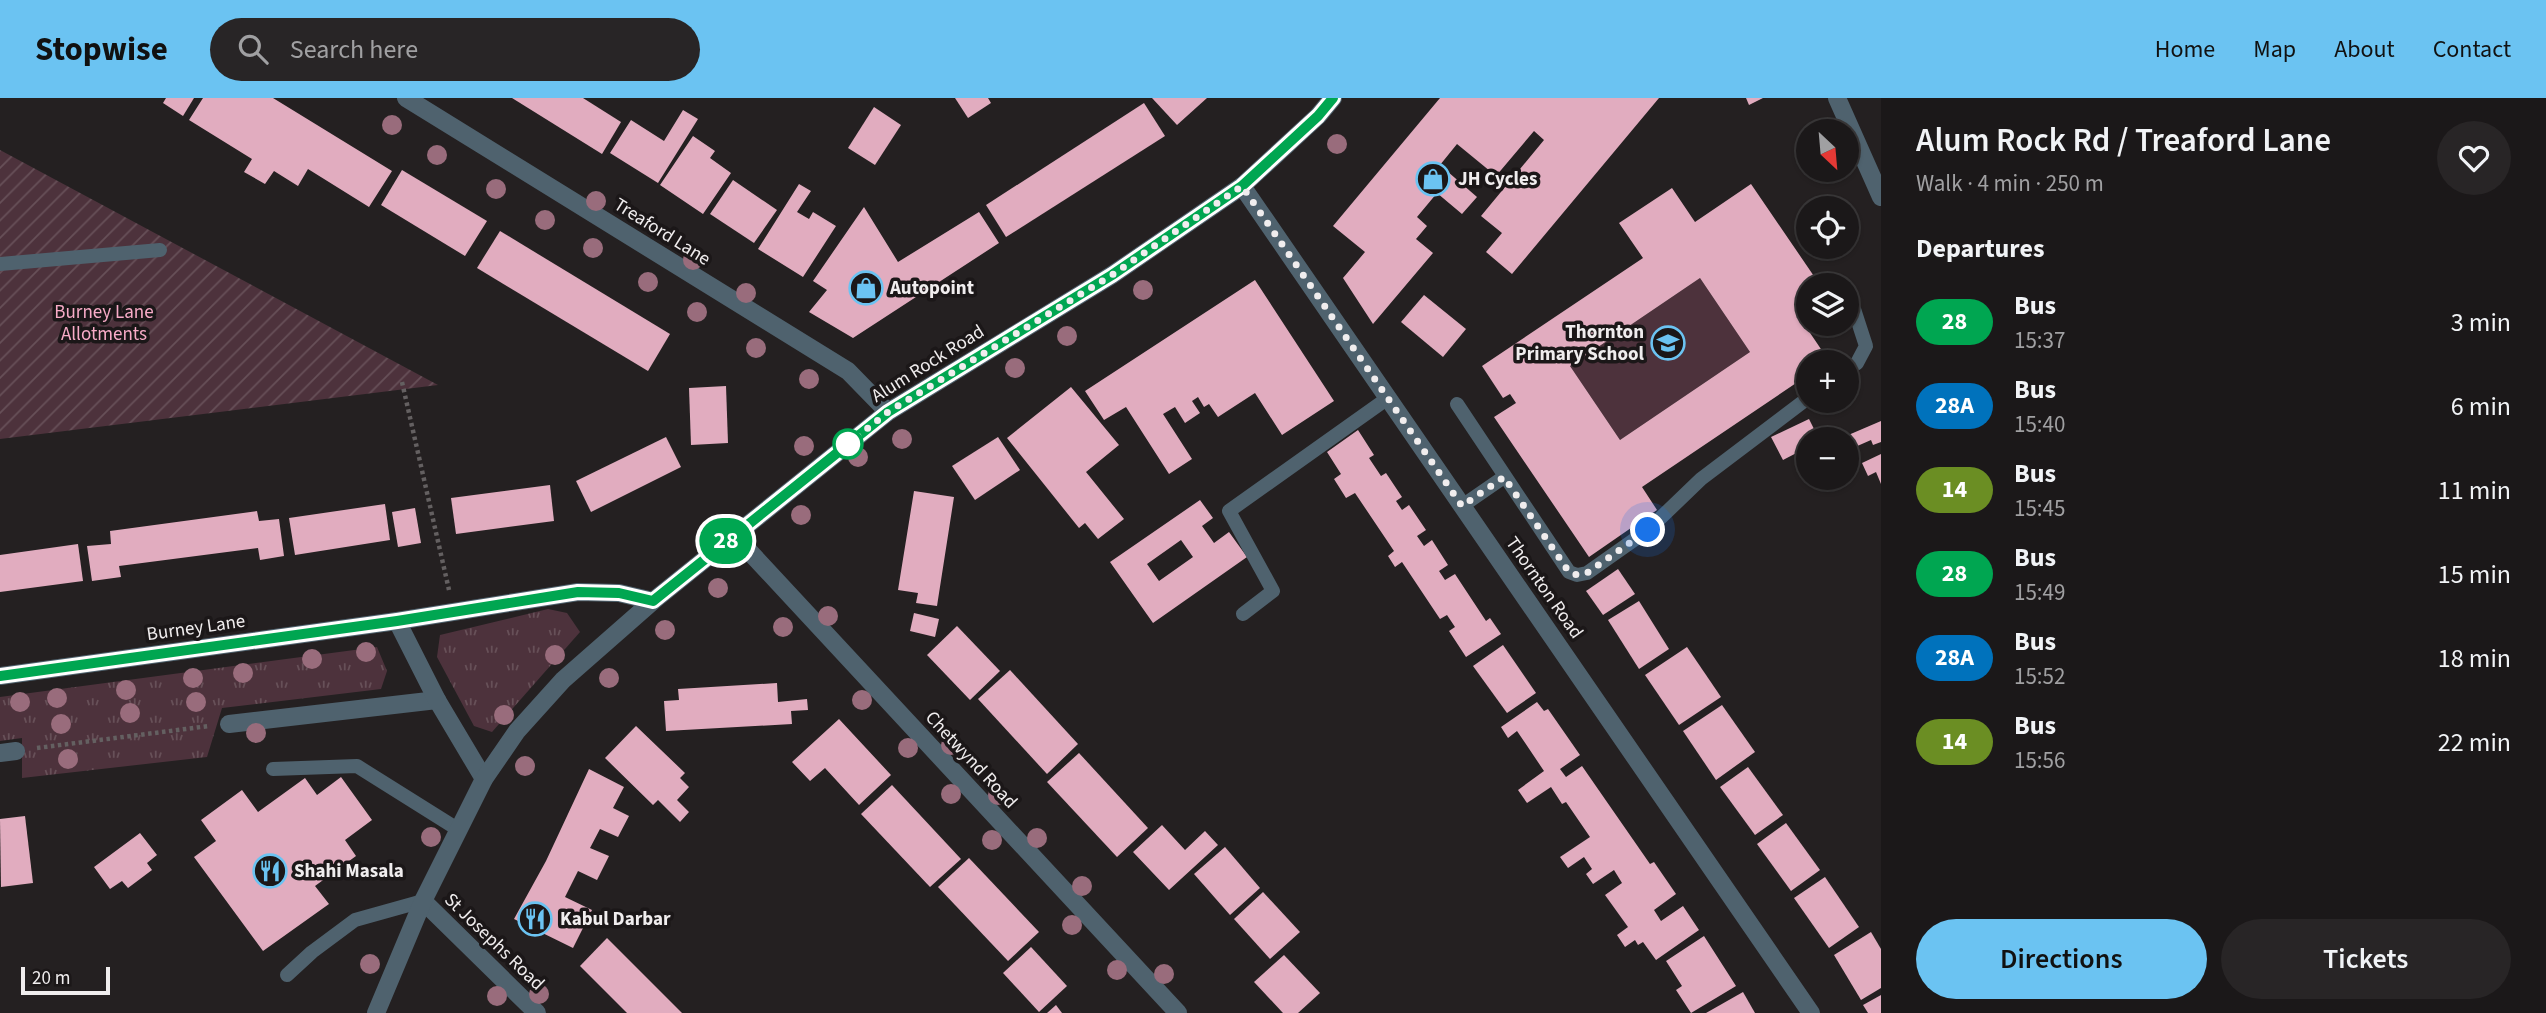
<!DOCTYPE html>
<html lang="en">
<head>
<meta charset="utf-8">
<style>
	:root { --surface:#1b1819; --page:#282526; --text:#f1f3f6; --muted:#a0a0a2; --line:#393738; --accent:#6bc3f2 }
	body { margin:0; font-family:"Source Sans 3",sans-serif; background:var(--page); color:var(--text); height:100vh; display:flex; flex-direction:column; font-size:26px; white-space:nowrap }
	* { box-sizing:border-box; margin:0 }
	p { font-size:23px; color:var(--muted) }
	.icon { flex:none; width:38px; height:38px; fill:none; stroke:currentColor; stroke-width:2; stroke-linecap:round; stroke-linejoin:round }
	.map { position:relative; flex:1; overflow:hidden }
	.side { display:flex; flex-direction:column; background:var(--surface); width:665px }
	.side>* { flex:none }
	.badge { padding:0 14px; border-radius:23px; font-size:24px; line-height:46px }
	.needle { width:46px; rotate:154deg }
	.tools { position:absolute; left:1796px; top:21px; display:grid; gap:14px }
	.tools a { display:grid; place-items:center; width:63px; height:63px; border-radius:50%; background:var(--surface); box-shadow:0 2px 5px #0004,0 0 0 2px var(--line); font-size:35px }
	.scale { position:absolute; left:21px; bottom:18px; width:89px; box-sizing:border-box; padding-left:7px; border:4px solid #f0edee; border-top:0; font-size:19px; line-height:24px; white-space:nowrap; color:#f0edee; -webkit-text-stroke:5px #1b1718; paint-order:stroke }
	.you { position:absolute; width:35px; height:35px; margin:-18px; border:5px solid #fff; border-radius:50%; background:#1a73e8; box-shadow:0 0 0 10px #1a73e833 }
	.map>.badge { position:absolute; translate:-50% -50%; box-shadow:0 0 0 4px #fff }
	h2 { padding:0 35px; font-size:26px; line-height:63px }
	.round { display:grid; place-items:center; flex:none; width:74px; height:74px; border-radius:37px; background:var(--page) }
	.headline { display:flex; align-items:center; justify-content:space-between; height:119px; padding:0 35px }
	h1 { font-size:33px; font-weight:600; line-height:52px }
	.button { display:flex; gap:14px; margin-top:auto; padding:14px 35px }
	.button a { flex:1; height:80px; border-radius:42px; background:var(--accent); color:#111; font-size:28px; font-weight:600; line-height:80px; text-align:center }
	.button a+a { background:var(--page); color:var(--text) }
	ul { padding:0; list-style:none }
	li { display:flex; align-items:center; gap:21px; height:84px; padding:0 35px }
	li div { flex:1 }
	li b { display:block; font-size:26px }
	li em { font-style:normal }
	li .badge { min-width:77px; font-weight:700; text-align:center }
	header { display:flex; align-items:center; gap:42px; box-sizing:border-box; height:98px; padding:0 35px; background:var(--accent); color:#111 }
	header strong { font-size:33px }
	nav { display:flex; gap:38px; margin-inline-start:auto; font-size:24px }
	.search { width:490px; height:63px; background:var(--page); display:flex; align-items:center; gap:18px; box-sizing:border-box; padding:0 24px; border-radius:38px; color:var(--muted); font-size:26px }
	main { display:flex; flex:1; min-height:0 }
	.map>svg:first-child { display:block }
	.grass { fill:url(#grass-tufts) }
	.garden { fill:url(#garden-furrows) }
	.pitch { fill:#4d323c }
	.building { fill:#e1acbf; fill-rule:evenodd }
	.lines { fill:none; stroke-linecap:round; stroke-linejoin:round }
	.path { stroke:#646061; stroke-width:4.5; stroke-dasharray:3.5 3.5; stroke-linecap:butt }
	.service { stroke:#4f626e; stroke-width:14 }
	.minor { stroke:#4f626e; stroke-width:18 }
	.tertiary { stroke:#4f626e; stroke-width:18 }
	.tree { fill:#996c7c }
	.line-casing { stroke:#fff; stroke-width:16 }
	.line { stroke:#00a651; stroke-width:10 }
	.walk { stroke:#f0edee; stroke-width:7; stroke-dasharray:0 12.6 }
	.stop-dot { fill:#fff; stroke:#00a651; stroke-width:3.5 }
	.labels { text-anchor:middle; dominant-baseline:central; stroke-width:7; stroke-linejoin:round; paint-order:stroke }
	.poi-label { font-size:19px; font-weight:bold; fill:#f0edee; stroke:#1b1718; text-anchor:start }
	.street-label { font-size:19px; fill:#f0edee; stroke:#1b1718 }
	.park-label { font-size:19px; fill:#f8abc7; stroke:#1b1718 }
</style>
</head>
<body>
<header>
<strong>Stopwise</strong>
<div class="search"><svg class="icon" aria-label="search" viewBox="0 0 24 24"><circle cx="10" cy="10" r="6"/><path d="M15 15l6 6"/></svg>Search here</div>
<nav><a>Home</a><a>Map</a><a>About</a><a>Contact</a></nav>
</header>
<main>
<div class="map">
<svg width="1881" height="915" viewBox="0 0 1881 915">
	<defs>
		<pattern id="grass-tufts" width="24" height="20" patternUnits="userSpaceOnUse" patternTransform="scale(1.75)"><rect width="24" height="20" fill="#4d323c"/><path d="M3 7l-1-3M5 7V3M7 7l1-3M15 17l-1-3M17 17v-4M19 17l1-3" fill="none" stroke="#675058"/></pattern>
		<pattern id="garden-furrows" width="10" height="10" patternUnits="userSpaceOnUse" patternTransform="scale(1.75)"><rect width="10" height="10" fill="#4d323c"/><path d="M-1 1l2-2M0 10L10 0M9 11l2-2" fill="none" stroke="#675058"/></pattern>
	</defs>
	<rect width="100%" height="100%" fill="#242021"/>
	<!-- grass -->
	<g class="grass">
		<polygon points="548,511 567,515 580,534 492,634 474,628 437,559 440,537"/>
		<polygon points="377,549 387,573 381,591 222,610 207,659 22,680 22,640 0,643 0,599"/>
	</g>
	<!-- garden -->
	<polygon class="garden" points="0,52 438,287 0,341"/>
	<!-- pitch -->
	<polygon class="pitch" points="1700,180 1750,254 1620,342 1570,268"/>
	<!-- building -->
	<g class="building">
		<polygon points="166,0 194,0 183,18 163,5"/>
		<polygon points="203,0 273,0 392,73 369,109 308,71 298,88 274,73 265,86 244,74 252,61 189,22"/>
		<polygon points="512,0 583,0 621,24 602,56"/>
		<polygon points="955,0 988,0 991,5 968,20"/>
		<polygon points="1152,0 1207,0 1177,27"/>
		<polygon points="1440,0 1659,0 1512,176 1486,154 1502,135 1481,118 1544,42 1534,33 1496,78 1457,46 1440,67 1477,99 1462,116 1437,95 1417,119 1427,128 1416,141 1433,155 1373,226 1343,180 1365,154 1333,128"/>
		<polygon points="1746,0 1763,0 1749,7"/>
		<polygon points="1144,5 1165,38 1006,139 986,107"/>
		<polygon points="874,9 901,27 875,67 848,50"/>
		<polygon points="683,12 698,21 658,85 610,55 631,22 664,43"/>
		<polygon points="693,38 715,53 710,60 731,75 703,116 660,87"/>
		<polygon points="402,72 487,123 465,158 381,107"/>
		<polygon points="733,82 777,112 754,145 710,116"/>
		<polygon points="799,86 811,93 797,114 809,121 813,114 836,128 803,179 758,151"/>
		<path d="M1751,86L1820,187H1808V214L1800,220L1829,263L1808,264V277L1642,389L1657,412L1589,459L1494,319L1516,305L1510,296L1503,300L1482,268L1643,160L1619,125L1672,90L1695,124ZM1700,180L1750,254L1620,342L1570,268Z"/>
		<polygon points="864,109 898,164 979,114 999,145 853,240 809,214 827,192 813,183"/>
		<polygon points="500,133 670,236 648,273 477,170"/>
		<polygon points="1255,182 1334,303 1282,337 1255,295 1218,319 1209,306 1204,309 1198,299 1192,303 1200,315 1185,325 1175,309 1163,316 1192,361 1169,376 1126,309 1104,322 1085,293"/>
		<polygon points="1424,197 1466,231 1443,259 1401,224"/>
		<polygon points="726,288 728,345 691,347 689,290"/>
		<polygon points="1071,289 1119,347 1086,374 1124,421 1098,441 1085,425 1079,430 1007,340"/>
		<polygon points="1809,321 1819,341 1808,341 1808,349 1783,362 1771,339"/>
		<polygon points="1881,323 1881,344 1873,347 1871,342 1846,353 1846,341 1839,341"/>
		<polygon points="1358,332 1374,357 1369,360 1381,378 1386,375 1402,399 1396,403 1402,412 1409,407 1426,432 1417,438 1424,448 1432,442 1448,467 1439,473 1445,482 1455,476 1486,523 1490,520 1501,536 1466,559 1449,533 1455,529 1447,517 1440,521 1402,464 1395,469 1388,458 1394,453 1355,395 1346,400 1334,381 1341,376 1327,354"/>
		<polygon points="666,339 681,369 591,414 576,383"/>
		<polygon points="998,339 1020,372 975,402 952,368"/>
		<polygon points="1881,356 1881,386 1876,374 1868,378 1862,365"/>
		<polygon points="550,387 554,423 456,436 451,400"/>
		<polygon points="914,393 954,399 937,508 916,505 918,495 898,492"/>
		<path d="M1200,402L1213,420L1202,428L1214,445L1229,434L1247,459L1153,525L1110,464ZM1181,442L1193,459L1159,483L1147,466Z"/>
		<polygon points="385,406 390,442 295,457 289,420"/>
		<polygon points="415,410 421,445 398,449 392,414"/>
		<polygon points="257,413 259,423 279,421 284,458 260,462 258,450 119,468 121,479 92,483 87,448 111,446 110,433"/>
		<polygon points="78,446 83,483 0,494 0,457"/>
		<polygon points="1618,471 1635,496 1603,517 1586,493"/>
		<polygon points="1639,503 1669,551 1639,571 1608,522"/>
		<polygon points="914,515 939,521 935,539 910,533"/>
		<polygon points="957,528 1000,573 970,602 927,557"/>
		<polygon points="1503,547 1536,595 1507,615 1473,568"/>
		<polygon points="1687,549 1721,599 1679,627 1645,577"/>
		<polygon points="1010,572 1078,646 1047,676 978,601"/>
		<polygon points="777,585 778,604 807,601 808,612 791,613 792,626 666,633 664,603 679,602 678,591"/>
		<polygon points="1537,604 1544,613 1548,611 1580,657 1560,671 1566,679 1582,668 1650,766 1654,764 1676,796 1654,812 1661,823 1683,808 1699,832 1656,862 1643,844 1638,847 1635,842 1625,849 1617,837 1628,829 1605,797 1622,785 1614,772 1593,786 1586,776 1592,771 1584,759 1568,770 1560,759 1590,739 1566,704 1562,706 1551,689 1527,705 1518,692 1544,673 1517,633 1508,640 1501,629"/>
		<polygon points="1722,607 1755,654 1716,682 1683,633"/>
		<polygon points="839,621 891,677 859,707 825,670 810,683 792,664"/>
		<polygon points="636,628 685,675 680,680 689,689 677,702 689,714 680,724 658,702 653,707 605,660"/>
		<polygon points="1079,655 1148,730 1117,759 1047,684"/>
		<polygon points="1748,669 1783,717 1755,737 1720,689"/>
		<polygon points="589,671 624,689 613,710 629,718 618,739 600,731 590,750 609,758 597,782 578,773 565,799 592,812 573,850 514,821 546,763"/>
		<polygon points="341,679 372,722 345,742 356,758 315,788 329,806 263,853 194,759 216,743 201,722 242,692 258,714 305,680 317,697"/>
		<polygon points="892,687 961,761 930,789 861,716"/>
		<polygon points="25,718 33,785 1,789 0,721"/>
		<polygon points="1786,725 1820,772 1791,793 1757,746"/>
		<polygon points="1162,727 1185,752 1205,733 1218,747 1169,792 1133,754"/>
		<polygon points="140,735 157,757 147,765 152,772 128,790 122,783 110,791 94,769"/>
		<polygon points="1225,749 1260,790 1230,817 1194,776"/>
		<polygon points="969,760 1039,834 1008,863 938,789"/>
		<polygon points="1825,779 1859,829 1829,850 1794,800"/>
		<polygon points="1263,794 1300,834 1270,861 1234,821"/>
		<polygon points="1871,834 1881,851 1881,890 1861,902 1834,857"/>
		<polygon points="1704,838 1736,888 1691,915 1676,892 1682,888 1666,863"/>
		<polygon points="607,840 682,915 627,915 580,868"/>
		<polygon points="1031,849 1067,888 1039,914 1003,875"/>
		<polygon points="1284,857 1320,895 1298,915 1283,915 1254,884"/>
		<polygon points="1743,894 1755,915 1706,915"/>
		<polygon points="1881,897 1881,915 1868,915 1863,907"/>
		<polygon points="1056,907 1062,915 1047,915"/>
	</g>
	<g class="lines">
		<!-- path -->
		<g class="path">
			<polyline points="402,284 449,492"/>
			<polyline points="37,650 209,628"/>
		</g>
		<!-- service -->
		<g class="service">
			<polyline points="0,166 160,152"/>
			<polyline points="1846,272 1857,265 1866,248 1852,205"/>
			<polyline points="1457,306 1569,474 1577,477 1587,475 1648,432 1701,381 1808,300"/>
			<polyline points="1462,408 1504,379"/>
			<polyline points="1243,516 1273,493 1229,413 1388,300"/>
			<polyline points="273,671 357,668 459,732"/>
			<polyline points="287,877 312,854 355,822 423,803"/>
		</g>
		<!-- minor -->
		<g class="minor">
			<polyline points="406,0 848,273 888,314"/>
			<polyline points="1837,0 1881,99"/>
			<polyline points="1242,88 1811,915"/>
			<polyline points="734,437 1178,915"/>
			<polyline points="229,626 437,602"/>
			<polyline points="0,655 16,653"/>
			<polyline points="423,803 537,915"/>
		</g>
		<!-- tertiary -->
		<g class="tertiary">
			<polyline points="397,523 437,602 484,681"/>
			<polyline points="0,578 397,523 578,494 619,495 653,503"/>
			<polyline points="376,915 423,803 484,681 517,633 563,582 653,503 888,314 1112,177 1242,88 1318,18 1333,0"/>
		</g>
	</g>
	<!-- trees -->
	<g class="tree">
		<circle cx="392" cy="27" r="10"/>
		<circle cx="1337" cy="46" r="10"/>
		<circle cx="437" cy="57" r="10"/>
		<circle cx="496" cy="91" r="10"/>
		<circle cx="596" cy="103" r="10"/>
		<circle cx="545" cy="122" r="10"/>
		<circle cx="593" cy="150" r="10"/>
		<circle cx="693" cy="162" r="10"/>
		<circle cx="648" cy="184" r="10"/>
		<circle cx="1143" cy="192" r="10"/>
		<circle cx="746" cy="195" r="10"/>
		<circle cx="697" cy="214" r="10"/>
		<circle cx="1067" cy="238" r="10"/>
		<circle cx="756" cy="250" r="10"/>
		<circle cx="1015" cy="270" r="10"/>
		<circle cx="809" cy="281" r="10"/>
		<circle cx="902" cy="341" r="10"/>
		<circle cx="804" cy="348" r="10"/>
		<circle cx="858" cy="359" r="10"/>
		<circle cx="801" cy="417" r="10"/>
		<circle cx="718" cy="490" r="10"/>
		<circle cx="828" cy="518" r="10"/>
		<circle cx="783" cy="529" r="10"/>
		<circle cx="665" cy="532" r="10"/>
		<circle cx="366" cy="554" r="10"/>
		<circle cx="555" cy="557" r="10"/>
		<circle cx="312" cy="561" r="10"/>
		<circle cx="243" cy="575" r="10"/>
		<circle cx="193" cy="580" r="10"/>
		<circle cx="609" cy="580" r="10"/>
		<circle cx="126" cy="592" r="10"/>
		<circle cx="57" cy="600" r="10"/>
		<circle cx="862" cy="602" r="10"/>
		<circle cx="20" cy="604" r="10"/>
		<circle cx="196" cy="604" r="10"/>
		<circle cx="130" cy="615" r="10"/>
		<circle cx="504" cy="617" r="10"/>
		<circle cx="61" cy="626" r="10"/>
		<circle cx="256" cy="635" r="10"/>
		<circle cx="951" cy="647" r="10"/>
		<circle cx="908" cy="650" r="10"/>
		<circle cx="68" cy="661" r="10"/>
		<circle cx="525" cy="668" r="10"/>
		<circle cx="951" cy="696" r="10"/>
		<circle cx="998" cy="697" r="10"/>
		<circle cx="431" cy="739" r="10"/>
		<circle cx="1037" cy="740" r="10"/>
		<circle cx="992" cy="742" r="10"/>
		<circle cx="1082" cy="788" r="10"/>
		<circle cx="1072" cy="827" r="10"/>
		<circle cx="370" cy="866" r="10"/>
		<circle cx="1117" cy="872" r="10"/>
		<circle cx="1164" cy="876" r="10"/>
		<circle cx="539" cy="896" r="10"/>
		<circle cx="497" cy="898" r="10"/>
	</g>
	<g class="lines">
		<defs>
			<polyline id="line" points="0,578 397,523 578,494 619,495 653,503 888,314 1112,177 1242,88 1318,18 1333,0"/>
		</defs>
		<!-- line casing -->
		<use href="#line" class="line-casing"/>
		<!-- line -->
		<use href="#line" class="line"/>
		<!-- walk -->
		<polyline class="walk" points="848,346 888,314 1112,177 1242,88 1462,408 1504,379 1569,474 1577,477 1587,475 1648,432"/>
	</g>
	<!-- icons -->
	<defs>
		<symbol id="shop-ring" viewBox="-11 -11 22 22"><circle r="9.5" fill="#1b1718" stroke="#6bc3f2" stroke-width="1.5"/><path d="M-5-2.5h2.3a2.7 3.5 0 0 1 5.4 0H5L5.5 6h-11ZM-1.5-2.5h3a1.5 2.3 0 0 0-3 0Z" fill="#6bc3f2"/></symbol>
		<symbol id="school-ring" viewBox="-11 -11 22 22"><circle r="9.5" fill="#1b1718" stroke="#6bc3f2" stroke-width="1.5"/><path d="M0-5L7-2L0 1L-7-2ZM-4 1L0 2.5L4 1V4Q0 6-4 4Z" fill="#6bc3f2"/></symbol>
		<symbol id="restaurant-ring" viewBox="-11 -11 22 22"><circle r="9.5" fill="#1b1718" stroke="#6bc3f2" stroke-width="1.5"/><path d="M-5-6h1v4h1v-4h1v4h1v-4h1v5L-1.5 .5V6h-2V.5L-5-1ZM5-6V6H3V1.5H1.5Q1.5-4 5-6Z" fill="#6bc3f2"/></symbol>
	</defs>
	<g fill-rule="evenodd">
		<use href="#shop-ring" x="1414" y="62" width="38" height="38"/>
		<use href="#shop-ring" x="847" y="171" width="38" height="38"/>
		<use href="#school-ring" x="1649" y="226" width="38" height="38"/>
		<use href="#restaurant-ring" x="251" y="754" width="38" height="38"/>
		<use href="#restaurant-ring" x="516" y="802" width="38" height="38"/>
	</g>
	<!-- markers -->
	<circle class="stop-dot" cx="848" cy="346" r="14"/>
	<g class="labels">
		<!-- poi labels -->
		<g class="poi-label">
			<text x="1458" y="81">JH Cycles</text>
			<text x="890" y="190">Autopoint</text>
			<text x="1644" y="234" text-anchor="end">Thornton<tspan x="1644" dy="22">Primary School</tspan></text>
			<text x="294" y="773">Shahi Masala</text>
			<text x="560" y="821">Kabul Darbar</text>
		</g>
		<!-- street labels -->
		<g class="street-label">
			<text transform="translate(662 134) rotate(32)">Treaford Lane</text>
			<text transform="translate(928 266) rotate(-32)">Alum Rock Road</text>
			<text transform="translate(1544 490) rotate(55)">Thornton Road</text>
			<text transform="translate(196 530) rotate(-8)">Burney Lane</text>
			<text transform="translate(971 662) rotate(47)">Chetwynd Road</text>
			<text transform="translate(494 844) rotate(44)">St Josephs Road</text>
		</g>
		<!-- park labels -->
		<g class="park-label">
			<text x="104" y="214">Burney Lane<tspan x="104" dy="22">Allotments</tspan></text>
		</g>
	</g>
</svg>
<div class="tools">
<a><svg class="needle" viewBox="-14 -14 28 28"><path d="M0-13l5 13h-10z" fill="#e53935"/><path d="M0 13l5-13h-10z" fill="#a0a0a2"/></svg></a>
<a><svg class="icon" aria-label="locate" viewBox="0 0 24 24"><circle cx="12" cy="12" r="6"/><path d="M12 2v4M12 18v4M2 12h4M18 12h4"/></svg></a>
<a><svg class="icon" aria-label="layers" viewBox="0 0 24 24"><path d="M12 4l9 5-9 5-9-5zM3 14l9 5 9-5"/></svg></a>
<a>+</a>
<a>−</a>
</div>
<div class="scale">20 m</div>
<div class="you" style="left:1648px;top:432px"></div>
<b class="badge" style="left:726px;top:443px;background:#00a651;color:#fff">28</b>
</div>
<section class="side">
<div class="headline"><div><h1>Alum Rock Rd / Treaford Lane</h1><p>Walk · 4 min · 250 m</p></div><a class="round"><svg class="icon" aria-label="heart" viewBox="0 0 24 24"><path d="M12 20l-8-8c-3-5 5-10 8-4 3-6 11-1 8 4z"/></svg></a></div>
<h2>Departures</h2>
<ul>
<li><span class="badge" style="background:#00a651;color:#fff">28</span><div><b>Bus</b><p>15:37</p></div><em>3 min</em></li>
<li><span class="badge" style="background:#0072bc;color:#fff">28A</span><div><b>Bus</b><p>15:40</p></div><em>6 min</em></li>
<li><span class="badge" style="background:#6b8e23;color:#fff">14</span><div><b>Bus</b><p>15:45</p></div><em>11 min</em></li>
<li><span class="badge" style="background:#00a651;color:#fff">28</span><div><b>Bus</b><p>15:49</p></div><em>15 min</em></li>
<li><span class="badge" style="background:#0072bc;color:#fff">28A</span><div><b>Bus</b><p>15:52</p></div><em>18 min</em></li>
<li><span class="badge" style="background:#6b8e23;color:#fff">14</span><div><b>Bus</b><p>15:56</p></div><em>22 min</em></li>
</ul>
<div class="button"><a>Directions</a><a>Tickets</a></div>
</section>
</main>
</body>
</html>
